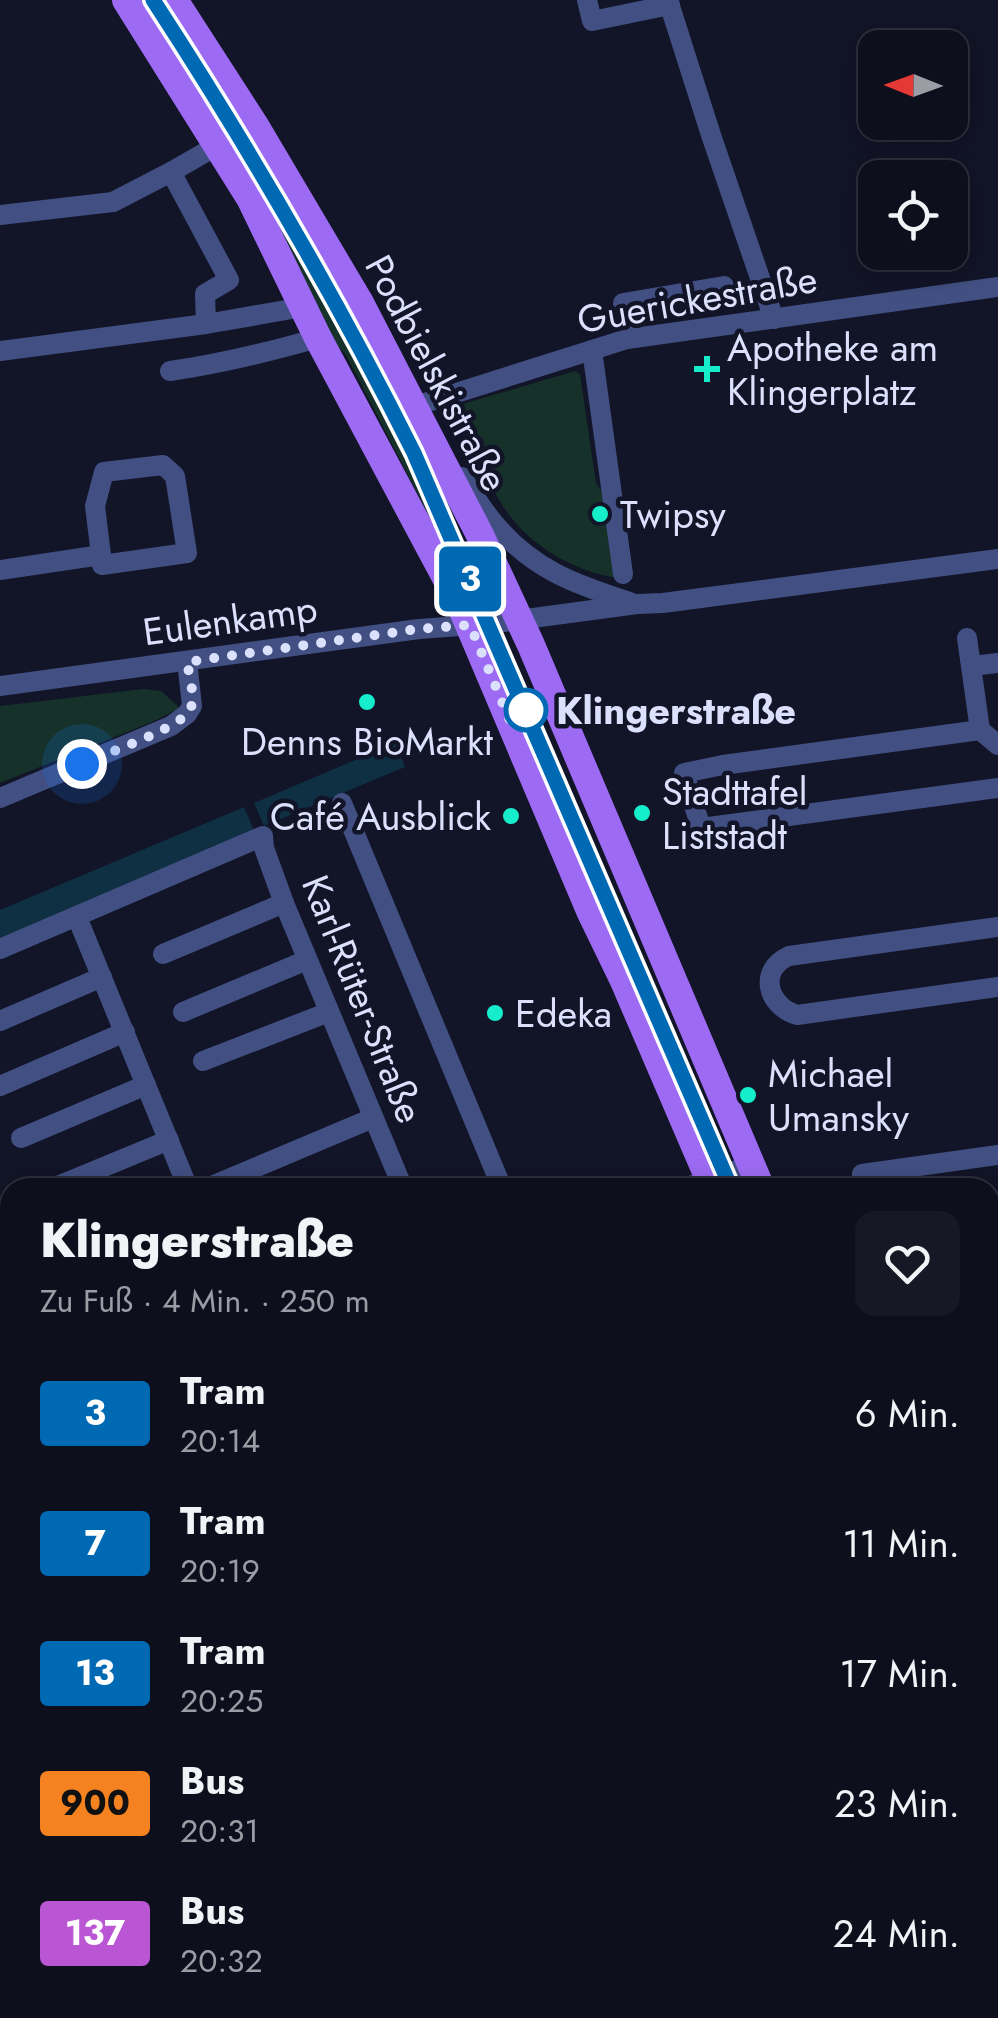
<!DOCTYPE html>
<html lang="de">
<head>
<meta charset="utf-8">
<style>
	:root { --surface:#0e0f1d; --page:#171826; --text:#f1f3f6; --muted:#9b9ca4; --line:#2e2f3b }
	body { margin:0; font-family:Jost,sans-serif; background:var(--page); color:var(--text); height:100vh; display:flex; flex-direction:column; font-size:38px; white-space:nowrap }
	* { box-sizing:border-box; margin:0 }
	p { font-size:32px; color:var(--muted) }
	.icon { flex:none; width:55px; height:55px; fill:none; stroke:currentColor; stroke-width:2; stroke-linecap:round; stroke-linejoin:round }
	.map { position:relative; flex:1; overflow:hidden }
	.side { position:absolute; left:0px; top:1178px; width:1000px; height:842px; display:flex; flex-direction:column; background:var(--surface); border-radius:30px 30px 0 0; box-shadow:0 5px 25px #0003,0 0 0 2px var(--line) }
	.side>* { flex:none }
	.badge { padding:0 20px; border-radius:8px; font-size:35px; line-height:65px }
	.needle { width:65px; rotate:271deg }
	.controls { position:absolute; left:858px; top:30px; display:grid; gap:20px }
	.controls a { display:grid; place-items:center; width:110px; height:110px; border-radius:20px; background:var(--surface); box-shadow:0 5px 25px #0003,0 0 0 2px var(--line); font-size:50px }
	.you { position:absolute; width:50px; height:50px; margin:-25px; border:8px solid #fff; border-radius:50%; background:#1a73e8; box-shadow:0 0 0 15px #1a73e833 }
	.map>.badge { position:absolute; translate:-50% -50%; box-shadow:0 0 0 5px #fff }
	.round { display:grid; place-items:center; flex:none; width:105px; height:105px; border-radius:20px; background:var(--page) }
	.summary { display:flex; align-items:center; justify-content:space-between; height:170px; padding:0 40px }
	h1 { font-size:48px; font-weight:800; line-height:75px }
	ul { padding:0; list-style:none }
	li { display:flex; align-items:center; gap:30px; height:130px; padding:0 40px }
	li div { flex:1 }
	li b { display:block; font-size:38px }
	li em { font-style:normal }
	li .badge { min-width:110px; font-weight:700; text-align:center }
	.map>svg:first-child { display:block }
	.green { fill:#153129 }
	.water { fill:#0f2f43 }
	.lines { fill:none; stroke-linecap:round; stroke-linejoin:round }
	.minor { stroke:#414f82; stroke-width:20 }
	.major { stroke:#9d6bf3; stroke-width:28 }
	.tram { stroke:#16edcb; stroke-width:2.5 }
	.line-casing { stroke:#fff; stroke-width:22 }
	.line { stroke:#0069b4; stroke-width:15 }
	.walk { stroke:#dbe0fc; stroke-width:10; stroke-dasharray:0 18 }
	.poi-dot { fill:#16edcb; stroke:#121427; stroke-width:4 }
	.stop-dot { fill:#fff; stroke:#0069b4; stroke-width:5 }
	.labels { text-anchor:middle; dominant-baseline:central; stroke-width:9; stroke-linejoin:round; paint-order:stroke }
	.street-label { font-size:38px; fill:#dbe0fc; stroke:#121427 }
	.poi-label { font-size:38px; fill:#dbe0fc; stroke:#121427; text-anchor:start }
	.stop-label { font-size:38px; font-weight:bold; fill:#dbe0fc; stroke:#121427; text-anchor:start }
</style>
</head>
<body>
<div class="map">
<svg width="998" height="2018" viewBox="0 0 998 2018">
	<rect width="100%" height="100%" fill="#121427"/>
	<!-- green -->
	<g class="green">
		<path d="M138,0H147C259,174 366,353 449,543L444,545L346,355L329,336Z"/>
		<path d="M575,371L580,374L596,483L605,497L617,578C579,572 539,551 514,521C499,504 489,480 478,460C469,443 459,427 453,410L456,406Z"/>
		<polygon points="143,689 161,691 180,708 152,722 0,783 0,706"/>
		<polygon points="998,1358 998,1589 990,1570 990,1359"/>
		<polygon points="10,2010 324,2010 366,2012 366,2018 10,2018"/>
		<polygon points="512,2010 626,2010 644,2011 645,2013 662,2013 662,2012 694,2013 695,2015 712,2015 712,2014 743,2015 744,2017 820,2018 512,2018"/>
	</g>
	<!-- water -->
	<g class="water">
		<polygon points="395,743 405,767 264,826 254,803"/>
		<polygon points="244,807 255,833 0,940 0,910"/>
	</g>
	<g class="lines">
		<!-- minor -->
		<g class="minor">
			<polyline points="587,0 592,21 670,5"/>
			<polyline points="668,0 711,135 774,319"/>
			<polyline points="218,145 171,172 229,280 205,294 206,324 303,307"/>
			<polyline points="0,215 113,202 171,172"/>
			<polyline points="627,339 623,303 724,286"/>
			<polyline points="592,350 623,574"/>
			<polyline points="0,351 206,324"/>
			<path d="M170,371C220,364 269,352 318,338"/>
			<polyline points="421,415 415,406 627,339 998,287"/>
			<path d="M462,477C472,492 482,509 494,523C532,569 574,584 630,602"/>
			<polyline points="0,570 101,555 95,506 104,472 163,465 175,476 187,553 102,565"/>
			<polyline points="967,638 980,730 998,745"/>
			<polyline points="971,666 998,663"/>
			<polyline points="0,686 419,629 488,624 637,604 663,603 998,559"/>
			<polyline points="980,730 723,765 684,773 701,828 998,788"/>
			<polyline points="0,798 171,726 187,714 192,706 187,661"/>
			<polyline points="342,803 502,1188"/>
			<polyline points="77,917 188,1188"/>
			<path d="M998,927L789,956C758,970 767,1006 797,1015L998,987"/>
			<polyline points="0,949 263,836 264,848 284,903 403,1188"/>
			<polyline points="163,954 284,903"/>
			<polyline points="183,1012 307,960"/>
			<polyline points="0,1021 102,977"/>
			<polyline points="203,1061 329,1012"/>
			<polyline points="0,1086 125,1032"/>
			<polyline points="21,1138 146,1085"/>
			<polyline points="862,1174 998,1155"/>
			<polyline points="53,1188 169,1140"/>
			<polyline points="207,1188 373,1118"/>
			<polyline points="684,1188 752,1165"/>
			<polyline points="0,1259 10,1283"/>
			<polyline points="990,1346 998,1345"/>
			<polyline points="0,1384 10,1381"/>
			<polyline points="0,1591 10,1591"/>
			<polyline points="990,1676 998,1674"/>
			<polyline points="0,1785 5,1785"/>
			<polyline points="990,1929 998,1929"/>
			<polyline points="470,2018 470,2010"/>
			<polyline points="866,2018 866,2010"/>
		</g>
		<!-- major -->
		<g class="major">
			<polyline points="126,0 250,198 318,338 461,606 591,913 624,981 713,1188"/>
			<polyline points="174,0 254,124 360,303 480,535 531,645 761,1188"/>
			<polyline points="990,1725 998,1744"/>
			<polyline points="990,1814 998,1833"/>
		</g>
		<!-- tram -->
		<g class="tram">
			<polyline points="159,0 295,216 366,342 412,431 470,559 740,1188"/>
			<polyline points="990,1751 998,1770"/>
			<polyline points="990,1775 998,1794"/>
		</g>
	</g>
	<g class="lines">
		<defs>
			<path id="line" d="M153,0C248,146 336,297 414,453L731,1188"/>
		</defs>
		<!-- line casing -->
		<use href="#line" class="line-casing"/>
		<!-- line -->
		<use href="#line" class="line"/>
		<!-- walk -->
		<path class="walk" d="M82,764C104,754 181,728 190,710C196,698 189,675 187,662L418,629L470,625L511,723L526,710"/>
	</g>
	<!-- markers -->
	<g class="poi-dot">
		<path d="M702 354h10v10h10v10h-10v10h-10v-10h-10v-10h10z"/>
		<circle cx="600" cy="514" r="10"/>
		<circle cx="367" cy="702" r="10"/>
		<circle cx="642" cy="813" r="10"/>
		<circle cx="511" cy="816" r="10"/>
		<circle cx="495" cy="1013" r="10"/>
		<circle cx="748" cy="1095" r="10"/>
	</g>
	<circle class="stop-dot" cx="526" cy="710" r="20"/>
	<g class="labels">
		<!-- street labels -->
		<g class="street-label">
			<text transform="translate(697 299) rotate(-10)">Guerickestraße</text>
			<text transform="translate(437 373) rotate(62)">Podbielskistraße</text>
			<text transform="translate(230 620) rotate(-8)">Eulenkamp</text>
			<text transform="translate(363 999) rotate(68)">Karl-Rüter-Straße</text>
		</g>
		<!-- poi labels -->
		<g class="poi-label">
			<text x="727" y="347">Apotheke am<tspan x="727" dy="44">Klingerplatz</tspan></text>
			<text x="620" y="514">Twipsy</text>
			<text x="367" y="741" text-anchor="middle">Denns BioMarkt</text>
			<text x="662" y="791">Stadttafel<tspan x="662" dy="44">Liststadt</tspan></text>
			<text x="491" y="816" text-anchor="end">Café Ausblick</text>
			<text x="515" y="1013">Edeka</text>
			<text x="768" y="1073">Michael<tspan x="768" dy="44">Umansky</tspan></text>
		</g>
		<!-- stop labels -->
		<g class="stop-label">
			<text x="556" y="710">Klingerstraße</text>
		</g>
	</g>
</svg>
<div class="controls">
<a><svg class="needle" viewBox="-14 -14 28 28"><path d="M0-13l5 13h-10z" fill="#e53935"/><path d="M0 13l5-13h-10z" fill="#9b9ca4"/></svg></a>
<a><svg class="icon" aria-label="locate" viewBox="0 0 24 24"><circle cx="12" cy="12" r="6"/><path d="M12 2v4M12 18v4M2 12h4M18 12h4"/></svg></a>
</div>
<div class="you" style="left:82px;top:764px"></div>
<b class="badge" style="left:470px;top:579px;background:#0069b4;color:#fff">3</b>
<section class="side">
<div class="summary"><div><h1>Klingerstraße</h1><p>Zu Fuß · 4 Min. · 250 m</p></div><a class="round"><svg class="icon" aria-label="heart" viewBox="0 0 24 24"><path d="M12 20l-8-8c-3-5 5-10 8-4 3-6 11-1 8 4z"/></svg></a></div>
<ul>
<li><span class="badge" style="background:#0069b4;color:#fff">3</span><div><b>Tram</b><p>20:14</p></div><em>6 Min.</em></li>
<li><span class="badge" style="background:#0069b4;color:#fff">7</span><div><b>Tram</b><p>20:19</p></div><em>11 Min.</em></li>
<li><span class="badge" style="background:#0069b4;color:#fff">13</span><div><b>Tram</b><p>20:25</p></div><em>17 Min.</em></li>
<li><span class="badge" style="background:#f58220;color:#111">900</span><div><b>Bus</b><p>20:31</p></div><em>23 Min.</em></li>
<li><span class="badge" style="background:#ba55d3;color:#fff">137</span><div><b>Bus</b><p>20:32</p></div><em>24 Min.</em></li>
</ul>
</section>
</div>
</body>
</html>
